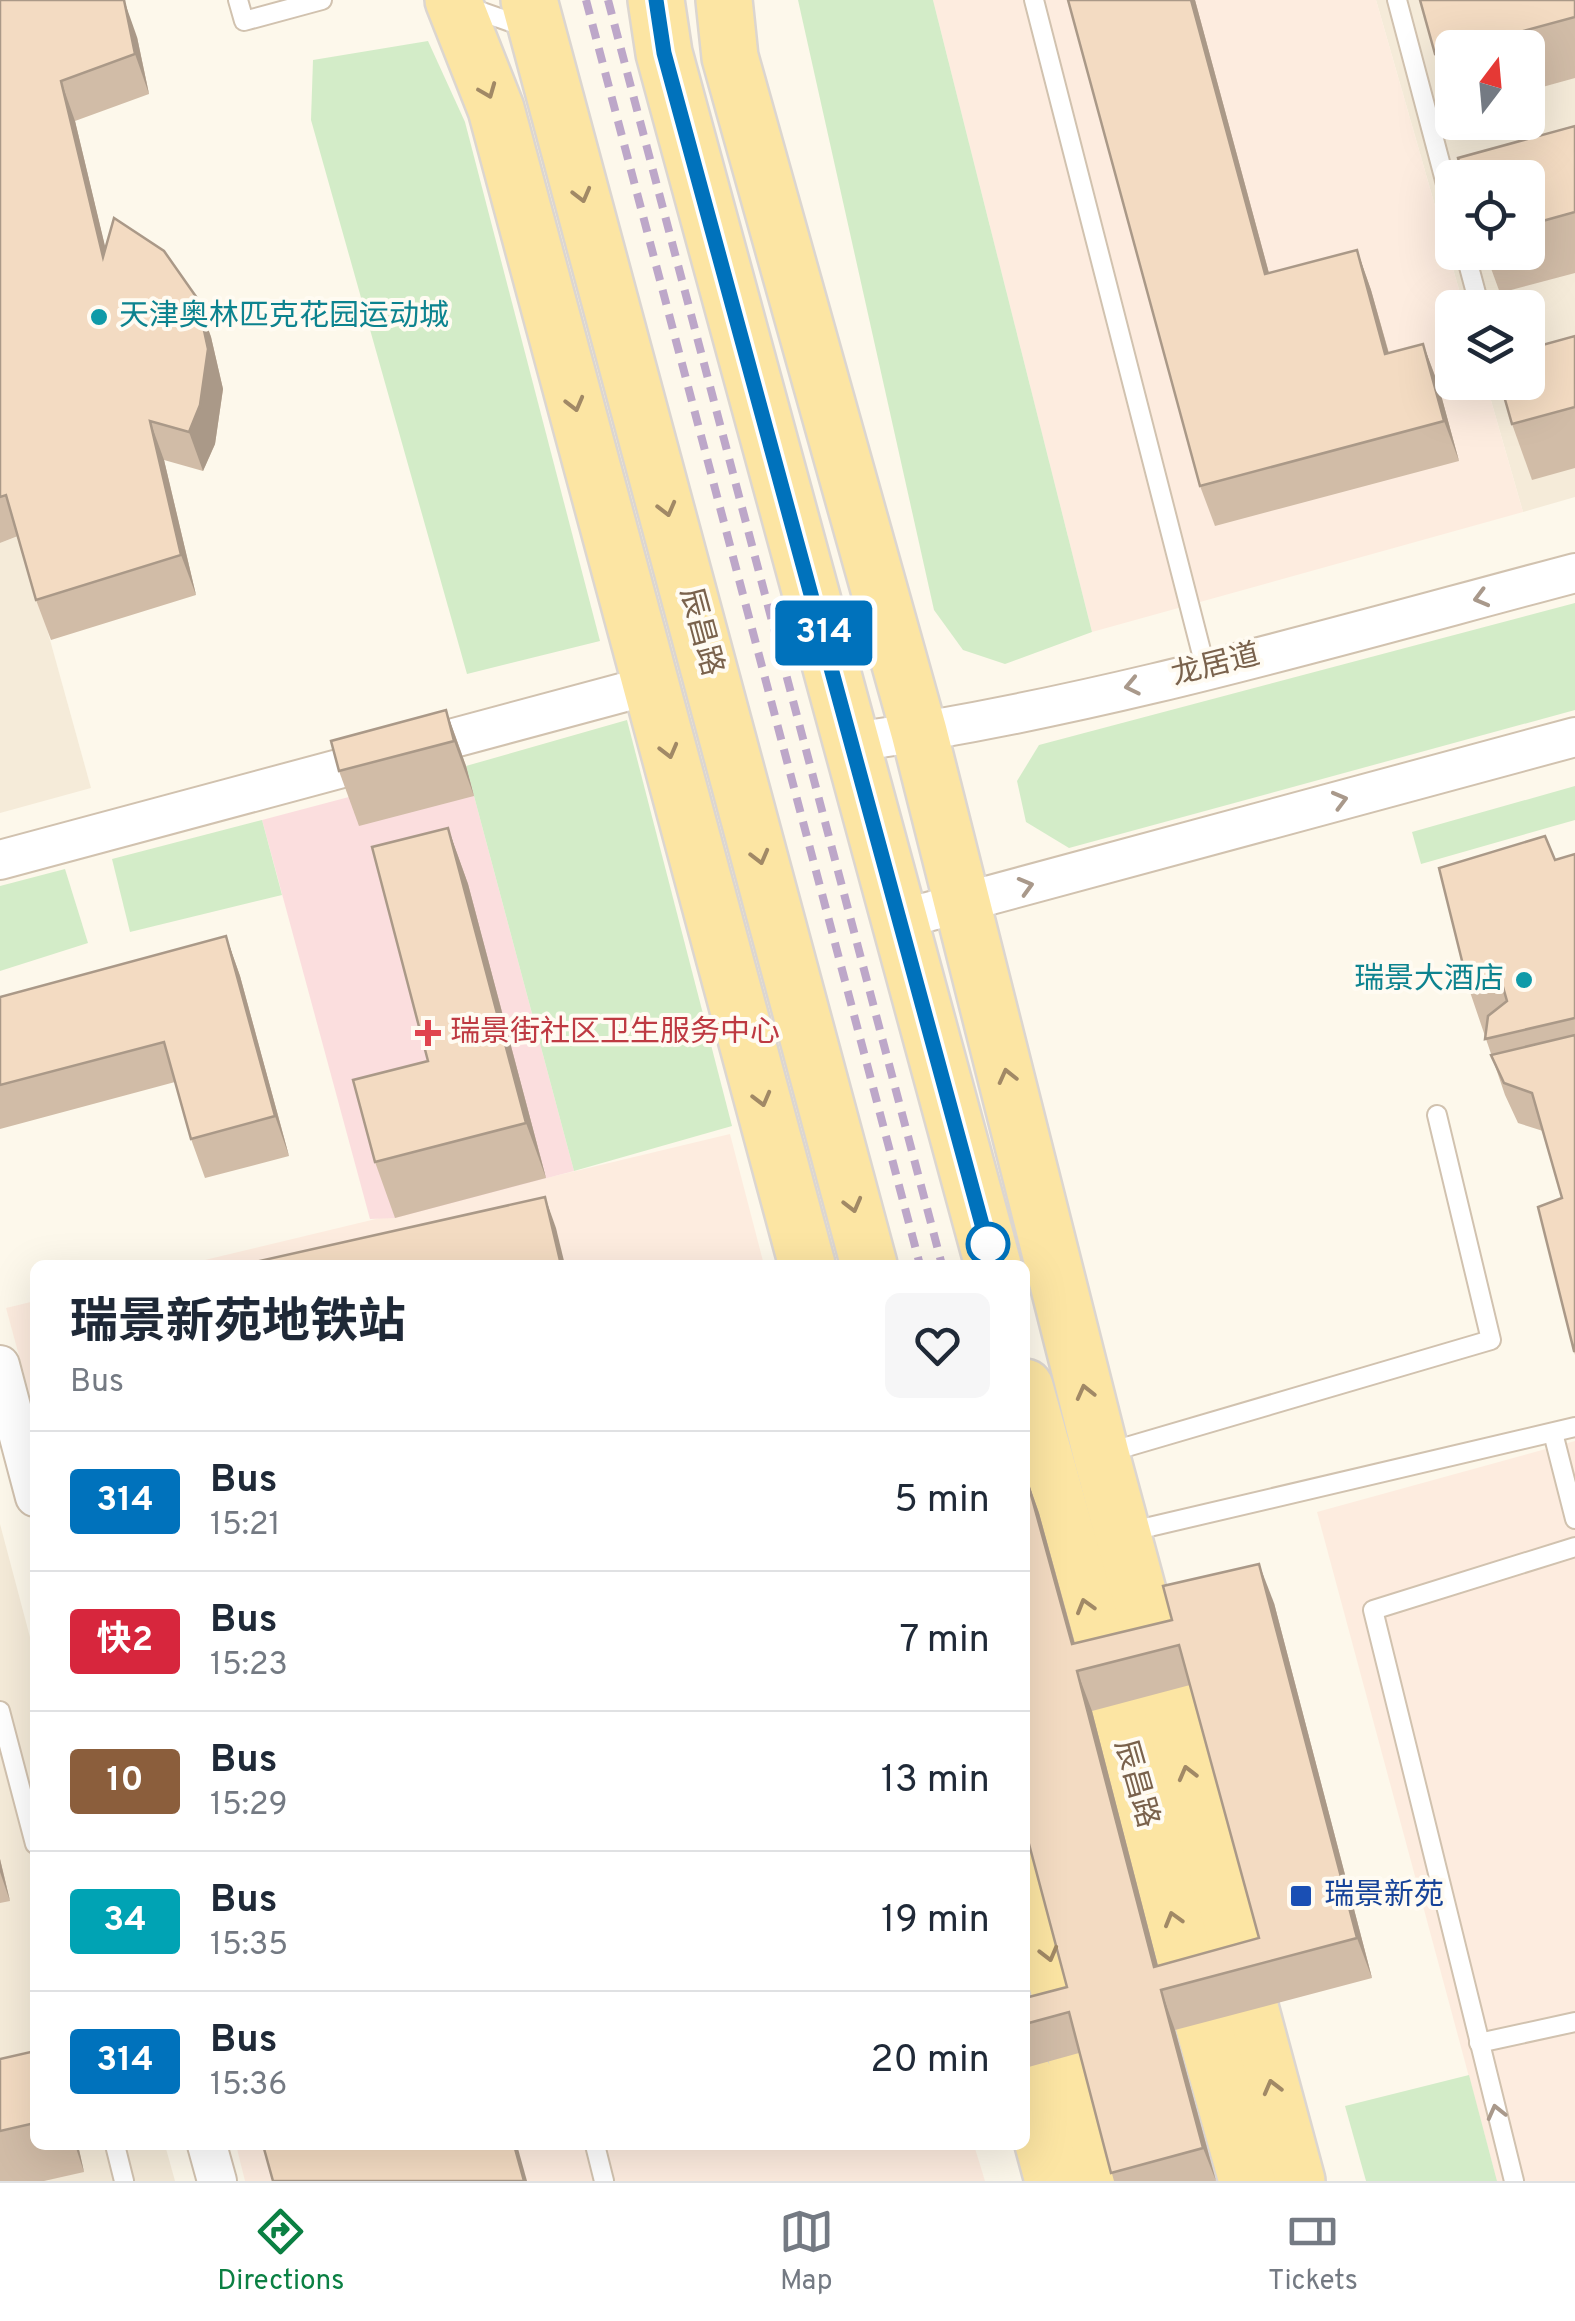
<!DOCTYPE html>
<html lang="en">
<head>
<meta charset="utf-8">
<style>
	:root { --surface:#fff; --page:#f6f6f7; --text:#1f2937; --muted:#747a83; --line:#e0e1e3; --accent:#0b8043 }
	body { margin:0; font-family:Overpass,"Noto Sans SC",sans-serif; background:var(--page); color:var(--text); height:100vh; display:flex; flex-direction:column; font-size:38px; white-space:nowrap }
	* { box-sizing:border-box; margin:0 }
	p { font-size:32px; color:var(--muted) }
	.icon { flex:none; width:55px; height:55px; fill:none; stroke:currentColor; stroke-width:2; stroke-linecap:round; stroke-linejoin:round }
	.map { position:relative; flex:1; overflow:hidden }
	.panel { position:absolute; left:30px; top:1260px; width:1000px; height:890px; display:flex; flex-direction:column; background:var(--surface); border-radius:15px; box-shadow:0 10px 40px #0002 }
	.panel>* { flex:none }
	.badge { padding:0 20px; border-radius:8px; font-size:35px; line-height:65px }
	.needle { width:65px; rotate:16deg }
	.fabs { position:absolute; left:1435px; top:30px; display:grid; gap:20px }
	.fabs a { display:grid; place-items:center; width:110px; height:110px; border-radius:15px; background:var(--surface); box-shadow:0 10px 40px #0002; font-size:50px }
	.map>.badge { position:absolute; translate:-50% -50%; box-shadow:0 0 0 5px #fff }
	.round { display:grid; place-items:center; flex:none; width:105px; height:105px; border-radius:15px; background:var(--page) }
	.head { display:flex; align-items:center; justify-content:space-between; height:170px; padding:0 40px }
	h1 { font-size:48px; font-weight:700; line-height:75px }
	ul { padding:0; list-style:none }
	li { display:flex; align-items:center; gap:30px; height:140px; padding:0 40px; border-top:2px solid var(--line) }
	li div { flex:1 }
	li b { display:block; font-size:38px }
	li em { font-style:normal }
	li .badge { min-width:110px; font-weight:700; text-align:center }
	.tabs { display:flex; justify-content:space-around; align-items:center; height:140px; border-top:2px solid var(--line); background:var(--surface); font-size:28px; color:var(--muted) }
	.tabs a { display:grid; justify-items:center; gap:5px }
	.tabs .current { color:var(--accent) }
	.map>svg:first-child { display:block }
	.residential { fill:#f5ebd9; fill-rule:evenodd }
	.commercial { fill:#fdecdf }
	.medical { fill:#fbdede }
	.green { fill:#d3ecc8 }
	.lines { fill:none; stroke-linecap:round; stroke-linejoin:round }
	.lane-casing { stroke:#d1c2af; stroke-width:22 }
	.street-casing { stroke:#d1c2af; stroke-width:42 }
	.primary-casing { stroke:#dcd6d0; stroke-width:60 }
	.lane { stroke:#fff; stroke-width:18 }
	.street { stroke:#fff; stroke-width:38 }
	.primary { stroke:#fce5a3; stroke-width:55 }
	.rail { stroke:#bda7c9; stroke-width:8; stroke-dasharray:15 10; stroke-linecap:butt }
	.wall { fill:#d1bca7; fill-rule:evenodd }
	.shaded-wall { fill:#a98 }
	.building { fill:#f3dbc2; stroke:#a98; stroke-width:2.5; fill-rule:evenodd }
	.oneway { stroke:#a18966 }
	.oneway2 { stroke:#a9998b }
	.line-casing { stroke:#fff; stroke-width:22 }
	.line { stroke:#0072bc; stroke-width:15 }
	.culture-dot { fill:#0f9aa8; stroke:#fffbf2; stroke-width:4 }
	.health-dot { fill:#e0444e; stroke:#fffbf2; stroke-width:4 }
	.stop-dot { fill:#fff; stroke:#0072bc; stroke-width:5 }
	.transit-dot { fill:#1a4fb4; stroke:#fffbf2; stroke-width:4 }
	.labels { text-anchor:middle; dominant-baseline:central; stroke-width:8; stroke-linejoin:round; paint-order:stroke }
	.culture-label { font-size:30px; fill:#0d838f; stroke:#fffbf2; text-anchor:start }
	.street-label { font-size:30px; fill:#7a624c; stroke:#fffbf2 }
	.health-label { font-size:30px; fill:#be3a42; stroke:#fffbf2; text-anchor:start }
	.transit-label { font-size:30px; fill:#164399; stroke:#fffbf2; text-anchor:start }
</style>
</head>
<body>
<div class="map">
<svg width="1575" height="2181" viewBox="0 0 1575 2181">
	<rect width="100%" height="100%" fill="#fdf8eb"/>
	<!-- residential -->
	<g class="residential">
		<path d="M1376,0H1575V497L1523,512L1486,383L1528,382V308L1464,307ZM1452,48H1528V122H1452ZM1452,178H1528V252H1452Z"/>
		<polygon points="21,535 91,788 0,813 0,543"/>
		<polygon points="0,1524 35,1656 35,2145 165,2145 175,2181 0,2181"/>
	</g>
	<!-- commercial -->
	<g class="commercial">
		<polygon points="933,0 1376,0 1464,307 1452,308 1452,382 1486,383 1523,512 1092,632"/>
		<polygon points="730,1134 764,1265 184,1265"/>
		<polygon points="35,1301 35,1414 6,1308"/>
		<polygon points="1575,1441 1575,2181 1497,2181 1317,1512"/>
		<polygon points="236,2145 974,2145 985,2181 245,2181"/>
	</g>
	<!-- medical -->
	<polygon class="medical" points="466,766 574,1171 395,1218 370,1219 262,820"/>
	<!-- green -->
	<g class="green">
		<polygon points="798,0 933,0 1092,632 1005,664 963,650 934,610"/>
		<polygon points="428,41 465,122 600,641 467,674 311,120 313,60"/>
		<polygon points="1575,603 1575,710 1069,848 1026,822 1017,781 1039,745"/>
		<polygon points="627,720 732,1126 574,1171 466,766"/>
		<polygon points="1575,786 1575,820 1421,864 1412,832"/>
		<polygon points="262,820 282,895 130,932 112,859"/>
		<polygon points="65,869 88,943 0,971 0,886"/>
		<polygon points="1469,2075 1497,2181 1366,2181 1345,2106"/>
	</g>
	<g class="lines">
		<defs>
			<g id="lane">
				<polyline points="238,0 244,21 322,0"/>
				<polyline points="1034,0 1206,670"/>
				<polyline points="1397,0 1452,207"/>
				<polyline points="465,6 525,27"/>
				<polyline points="1465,252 1480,308"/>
				<polyline points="1553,1433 1575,1519"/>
				<polyline points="1106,1453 1491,1340 1437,1115"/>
				<polyline points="1128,1532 1575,1427"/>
				<polyline points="0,1711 35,1844"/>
				<polyline points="1479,2043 1575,2022"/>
				<polyline points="115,2145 124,2181"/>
				<polyline points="595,2145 604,2181"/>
				<polyline points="1514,2181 1373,1610 1575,1547"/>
			</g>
			<g id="street">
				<path d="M854,742C1098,707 1337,636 1575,573"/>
				<polyline points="0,860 651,685"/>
				<polyline points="898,920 1575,737"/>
				<polyline points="0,1365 35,1497"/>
				<polyline points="207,2145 217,2181"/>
			</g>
			<g id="primary">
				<polyline points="453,0 496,109 807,1265"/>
				<polyline points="529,0 869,1265"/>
				<path d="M656,0L664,53C775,457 883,861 993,1265"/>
				<polyline points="724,0 730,57 919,732 1101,1454 1297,2181"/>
				<polyline points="1025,1387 1247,2181"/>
				<polyline points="1025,1860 1108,2181"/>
				<polyline points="1025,2077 1053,2181"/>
			</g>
		</defs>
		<!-- lane casing -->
		<use href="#lane" class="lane-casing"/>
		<!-- street casing -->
		<use href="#street" class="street-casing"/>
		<!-- primary casing -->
		<use href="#primary" class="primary-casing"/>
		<!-- lane -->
		<use href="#lane" class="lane"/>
		<!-- street -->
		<use href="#street" class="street"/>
		<!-- primary -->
		<use href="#primary" class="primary"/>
		<!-- rail -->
		<g class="rail">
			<polyline points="586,0 920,1265"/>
			<polyline points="608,0 942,1265"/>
		</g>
	</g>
	<!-- wall -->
	<g class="wall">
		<polygon points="0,0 137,37 149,94 75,121 105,247 197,298 211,337 223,389 215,444 203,471 164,460 196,595 51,640 36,600 18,536 0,543"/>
		<polygon points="1195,0 1269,273 1357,250 1371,290 1389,353 1423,344 1438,384 1459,461 1215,526 1200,486"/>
		<polygon points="1575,0 1575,78 1528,91 1528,48 1452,48 1452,103 1435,54"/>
		<polygon points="1575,126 1575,273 1500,293 1485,252 1528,252 1528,178"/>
		<polygon points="1575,336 1575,468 1532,480 1512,424"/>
		<polygon points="446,710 466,766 474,796 359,826 339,771"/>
		<polygon points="448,828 468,884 546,1178 395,1218 375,1162 428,1061"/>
		<polygon points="1575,854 1575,1355 1538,1207 1562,1198 1543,1131 1518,1123 1505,1095 1469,989 1555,860"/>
		<polygon points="226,936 240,976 289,1156 205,1178 191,1139 175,1082 0,1129 0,997"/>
		<path d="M1025,1473L1039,1513L1075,1643L1274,1603L1372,1978L1175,2030L1216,2181H1114L1079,2053L1025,2068V1998L1067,1987ZM1190,1685L1259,1938L1158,1966L1092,1711Z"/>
		<polygon points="0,1859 10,1901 0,1903"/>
		<polygon points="35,2051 35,2145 78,2145 84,2172 44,2181 0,2181 0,2059"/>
	</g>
	<!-- shaded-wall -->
	<g class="shaded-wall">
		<polygon points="124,0 137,37 149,94 135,54"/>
		<polygon points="1191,0 1195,0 1280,314 1265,274"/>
		<polygon points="61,81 75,121 117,296 103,257"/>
		<polygon points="1357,250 1371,290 1400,394 1385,354"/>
		<polygon points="197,298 211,337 223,389 215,444 203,471 189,432"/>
		<polygon points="1423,344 1438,384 1459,461 1444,421"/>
		<polygon points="150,421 164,460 196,595 181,555"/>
		<polygon points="446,710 466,766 474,796 454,741"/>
		<polygon points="448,828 468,884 546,1178 526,1123"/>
		<polygon points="226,936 240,976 289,1156 275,1116"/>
		<polygon points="545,1197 556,1228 565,1265 561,1265"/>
		<polygon points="1025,1473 1039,1513 1082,1670 1072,1644"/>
		<polygon points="1259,1564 1274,1603 1372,1978 1357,1938"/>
		<polygon points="1077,1671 1092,1711 1164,1989 1154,1967"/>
		<polygon points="0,1859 10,1901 0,1872"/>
		<polygon points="1161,1990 1175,2030 1216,2181 1203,2148"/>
		<polygon points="75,2145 78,2145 84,2172"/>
		<polygon points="514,2145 517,2145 527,2181 524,2181"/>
	</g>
	<!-- building -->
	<g class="building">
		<polygon points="0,0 124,0 135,54 61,81 103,257 114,218 164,251 197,298 208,349 200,405 189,432 150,421 181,555 36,600 6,495 0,497"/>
		<polygon points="1068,0 1191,0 1265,274 1357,250 1385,354 1423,344 1444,421 1200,486"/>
		<polygon points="1420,0 1575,0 1575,17 1460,48 1452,48 1452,49 1435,54"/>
		<polygon points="1575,126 1575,212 1528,225 1528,178 1463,178 1458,158"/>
		<polygon points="1575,336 1575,407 1512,424 1500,382 1528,382 1528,349"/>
		<polygon points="446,710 454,741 339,771 331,741"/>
		<polygon points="448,828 526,1123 375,1162 353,1080 428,1061 372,847"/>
		<polygon points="1545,836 1555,860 1575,854 1575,1018 1485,1039 1488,1016 1507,1001 1501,980 1469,989 1439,868"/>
		<polygon points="226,936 275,1116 191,1139 164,1042 0,1085 0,997"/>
		<polygon points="1575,1035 1575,1351 1574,1351 1538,1207 1562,1198 1532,1093 1504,1083 1491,1055"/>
		<polygon points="545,1197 561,1265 242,1265"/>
		<path d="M1025,1473L1072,1644L1172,1620L1163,1586L1259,1564L1357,1938L1161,1990L1203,2148L1111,2173L1069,2012L1025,2024V1998L1067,1987L1025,1829ZM1179,1645L1259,1938L1154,1967L1077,1671Z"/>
		<polygon points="35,2051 35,2123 0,2131 0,2059"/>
		<polygon points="263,2145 514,2145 524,2181 273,2181"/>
	</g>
	<!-- one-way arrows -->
	<defs><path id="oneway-chevron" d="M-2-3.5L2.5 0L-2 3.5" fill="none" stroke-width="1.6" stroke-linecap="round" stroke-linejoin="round" transform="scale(2.5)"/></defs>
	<g class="oneway">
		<use href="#oneway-chevron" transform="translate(488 91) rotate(68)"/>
		<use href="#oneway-chevron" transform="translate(582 195) rotate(75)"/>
		<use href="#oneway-chevron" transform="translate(575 404) rotate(75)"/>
		<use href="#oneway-chevron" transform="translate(667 509) rotate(75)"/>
		<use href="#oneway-chevron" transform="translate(669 751) rotate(75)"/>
		<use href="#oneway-chevron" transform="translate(760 857) rotate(75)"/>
		<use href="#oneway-chevron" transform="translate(1007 1076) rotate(-104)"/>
		<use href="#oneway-chevron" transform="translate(762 1099) rotate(75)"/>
		<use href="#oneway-chevron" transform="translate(853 1205) rotate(75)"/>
		<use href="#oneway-chevron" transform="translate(1085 1392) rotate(-104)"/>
		<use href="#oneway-chevron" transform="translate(1085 1606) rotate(-106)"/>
		<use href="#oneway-chevron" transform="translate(1187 1773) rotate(-105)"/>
		<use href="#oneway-chevron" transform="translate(1173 1919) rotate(-106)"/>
		<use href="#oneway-chevron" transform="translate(1049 1954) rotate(75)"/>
		<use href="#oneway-chevron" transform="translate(1272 2087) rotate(-105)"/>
	</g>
	<g class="oneway2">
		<use href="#oneway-chevron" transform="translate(1481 598) rotate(165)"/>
		<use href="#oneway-chevron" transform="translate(1132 686) rotate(168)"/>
		<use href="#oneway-chevron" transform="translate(1340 800) rotate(-15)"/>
		<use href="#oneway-chevron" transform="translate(1026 886) rotate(-16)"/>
		<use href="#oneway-chevron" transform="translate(1496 2112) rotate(-104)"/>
	</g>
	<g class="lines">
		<defs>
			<polyline id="line" points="656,0 664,53 993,1265"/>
		</defs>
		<!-- line casing -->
		<use href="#line" class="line-casing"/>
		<!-- line -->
		<use href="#line" class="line"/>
	</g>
	<!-- markers -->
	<g class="culture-dot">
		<circle cx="99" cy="317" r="10"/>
		<circle cx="1524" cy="980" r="10"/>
	</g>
	<path class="health-dot" d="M423 1018h10v10h10v10h-10v10h-10v-10h-10v-10h10z"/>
	<circle class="stop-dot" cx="988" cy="1244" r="20"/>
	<rect class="transit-dot" x="1289" y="1884" width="24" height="24" rx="5"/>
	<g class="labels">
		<!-- culture labels -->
		<g class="culture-label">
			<text x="119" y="317">天津奥林匹克花园运动城</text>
			<text x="1504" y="980" text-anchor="end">瑞景大酒店</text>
		</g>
		<!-- street labels -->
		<g class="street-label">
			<text transform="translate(700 632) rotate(75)">辰昌路</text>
			<text transform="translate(1216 666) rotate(-14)">龙居道</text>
			<text transform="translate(1135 1784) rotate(74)">辰昌路</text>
		</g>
		<!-- health labels -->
		<g class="health-label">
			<text x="450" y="1033">瑞景街社区卫生服务中心</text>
		</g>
		<!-- transit labels -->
		<g class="transit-label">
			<text x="1324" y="1896">瑞景新苑</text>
		</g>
	</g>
</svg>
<div class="fabs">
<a><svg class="needle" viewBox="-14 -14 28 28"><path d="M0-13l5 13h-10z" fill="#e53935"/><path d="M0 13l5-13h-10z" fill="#747a83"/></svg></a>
<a><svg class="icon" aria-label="locate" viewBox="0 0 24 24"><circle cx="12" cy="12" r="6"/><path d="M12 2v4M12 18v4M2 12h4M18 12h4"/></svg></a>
<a><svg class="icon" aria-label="layers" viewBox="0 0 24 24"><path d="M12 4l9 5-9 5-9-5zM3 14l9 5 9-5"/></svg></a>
</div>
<b class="badge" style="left:824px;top:633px;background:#0072bc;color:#fff">314</b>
<section class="panel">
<div class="head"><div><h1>瑞景新苑地铁站</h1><p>Bus</p></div><a class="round"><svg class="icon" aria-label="heart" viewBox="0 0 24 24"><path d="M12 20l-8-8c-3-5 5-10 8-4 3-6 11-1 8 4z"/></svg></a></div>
<ul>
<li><span class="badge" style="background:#0072bc;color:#fff">314</span><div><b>Bus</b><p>15:21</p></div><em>5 min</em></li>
<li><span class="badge" style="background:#d7263d;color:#fff">快2</span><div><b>Bus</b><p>15:23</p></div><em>7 min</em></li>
<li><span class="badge" style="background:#8b5e3c;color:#fff">10</span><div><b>Bus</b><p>15:29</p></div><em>13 min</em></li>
<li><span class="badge" style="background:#00a3b4;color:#fff">34</span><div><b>Bus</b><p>15:35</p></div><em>19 min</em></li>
<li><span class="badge" style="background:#0072bc;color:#fff">314</span><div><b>Bus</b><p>15:36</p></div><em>20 min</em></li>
</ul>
</section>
</div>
<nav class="tabs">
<a class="current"><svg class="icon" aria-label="directions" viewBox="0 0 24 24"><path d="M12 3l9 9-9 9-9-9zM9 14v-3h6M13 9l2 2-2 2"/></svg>Directions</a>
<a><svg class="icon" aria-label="map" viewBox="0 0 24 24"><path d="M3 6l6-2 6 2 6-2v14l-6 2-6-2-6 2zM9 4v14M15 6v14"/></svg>Map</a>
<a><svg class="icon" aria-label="tickets" viewBox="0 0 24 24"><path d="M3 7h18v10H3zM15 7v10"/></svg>Tickets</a>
</nav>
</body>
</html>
